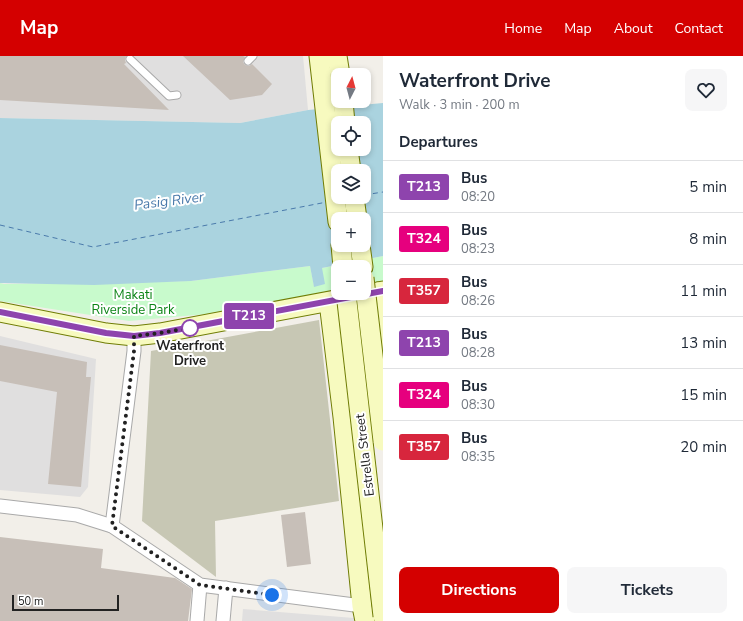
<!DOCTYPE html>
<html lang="en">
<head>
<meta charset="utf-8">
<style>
	:root { --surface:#fff; --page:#f6f6f7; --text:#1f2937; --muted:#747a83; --line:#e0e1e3; --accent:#d40000 }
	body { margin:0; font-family:"Nunito Sans",sans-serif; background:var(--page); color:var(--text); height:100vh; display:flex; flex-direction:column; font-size:15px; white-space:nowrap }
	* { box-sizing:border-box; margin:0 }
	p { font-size:13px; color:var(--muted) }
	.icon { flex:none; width:22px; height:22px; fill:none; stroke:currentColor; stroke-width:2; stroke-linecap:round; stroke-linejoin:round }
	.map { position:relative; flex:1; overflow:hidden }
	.drawer { display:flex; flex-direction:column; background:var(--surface); width:360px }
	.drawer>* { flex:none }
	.badge { padding:0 8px; border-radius:3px; font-size:14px; line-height:26px }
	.needle { width:26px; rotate:6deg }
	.fabs { position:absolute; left:331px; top:12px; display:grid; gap:8px }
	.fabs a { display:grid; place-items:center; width:40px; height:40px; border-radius:8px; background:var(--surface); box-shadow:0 2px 6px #0003; font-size:20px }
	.scale { position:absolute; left:12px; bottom:10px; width:107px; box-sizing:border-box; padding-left:4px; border:2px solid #222; border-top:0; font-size:11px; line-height:14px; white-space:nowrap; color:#222; -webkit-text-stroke:3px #fff; paint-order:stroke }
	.you { position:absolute; width:20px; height:20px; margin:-10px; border:3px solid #fff; border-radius:50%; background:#1a73e8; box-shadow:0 0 0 6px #1a73e833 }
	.map>.badge { position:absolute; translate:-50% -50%; box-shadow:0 0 0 2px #fff }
	h2 { padding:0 16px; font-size:15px; line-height:36px }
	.round { display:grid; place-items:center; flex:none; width:42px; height:42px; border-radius:8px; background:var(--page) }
	.summary { display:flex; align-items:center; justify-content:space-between; height:68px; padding:0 16px }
	h1 { font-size:19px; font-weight:700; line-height:30px }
	.button { display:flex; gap:8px; margin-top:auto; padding:8px 16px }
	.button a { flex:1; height:46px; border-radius:8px; background:var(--accent); color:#fff; font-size:16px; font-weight:700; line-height:46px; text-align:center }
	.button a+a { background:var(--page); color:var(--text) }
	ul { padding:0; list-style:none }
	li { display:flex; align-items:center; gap:12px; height:52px; padding:0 16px; border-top:1px solid var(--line) }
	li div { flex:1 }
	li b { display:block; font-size:15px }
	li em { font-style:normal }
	li .badge { min-width:44px; font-weight:700; text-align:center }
	header { display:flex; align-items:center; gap:24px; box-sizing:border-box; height:56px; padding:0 20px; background:var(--accent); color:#fff }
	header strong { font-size:19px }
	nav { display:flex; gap:22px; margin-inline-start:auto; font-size:14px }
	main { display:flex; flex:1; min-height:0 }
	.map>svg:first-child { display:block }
	.residential { fill:#e0dfdf }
	.construction { fill:#c7c7b4 }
	.park { fill:#c8facc }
	.water { fill:#aad3df; fill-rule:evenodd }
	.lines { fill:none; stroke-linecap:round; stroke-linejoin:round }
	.ferry { stroke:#4a7aab; stroke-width:1; stroke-dasharray:5 4; stroke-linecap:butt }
	.building { fill:#c7bfb8 }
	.lane-casing { stroke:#a9a9a9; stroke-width:9 }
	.street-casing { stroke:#a9a9a9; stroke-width:15 }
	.secondary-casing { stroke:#707d05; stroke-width:21 }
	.lane { stroke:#fff; stroke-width:7 }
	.street { stroke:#fff; stroke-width:13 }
	.secondary { stroke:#f7fabf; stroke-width:19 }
	.secondary-bridge-casing { stroke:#707d05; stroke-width:21; stroke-linecap:butt }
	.secondary-bridge { stroke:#f7fabf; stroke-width:19 }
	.line-casing { stroke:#fff; stroke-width:9 }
	.line { stroke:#8e44ad; stroke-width:6 }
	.walk { stroke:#222; stroke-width:4; stroke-dasharray:0 7.2 }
	.stop-dot { fill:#fff; stroke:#8e44ad; stroke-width:2 }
	.labels { text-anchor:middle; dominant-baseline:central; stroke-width:4; stroke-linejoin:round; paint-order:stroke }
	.park-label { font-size:13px; fill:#0c8416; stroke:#fff }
	.stop-label { font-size:13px; font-weight:bold; fill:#222; stroke:#fff }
	.street-label { font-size:13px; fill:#222; stroke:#fff }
	.water-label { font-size:14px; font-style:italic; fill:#4a7aab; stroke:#fff }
</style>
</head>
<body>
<header>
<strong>Map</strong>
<nav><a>Home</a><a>Map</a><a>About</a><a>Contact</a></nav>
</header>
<main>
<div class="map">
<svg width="383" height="565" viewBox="0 0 383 565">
	<rect width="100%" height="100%" fill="#f2efe9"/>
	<!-- residential -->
	<g class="residential">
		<polygon points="0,0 303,0 308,54 240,67 0,62"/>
		<polygon points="0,280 96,303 88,431 80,441 0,434"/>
		<polygon points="243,553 354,562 354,565 242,565"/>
	</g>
	<!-- construction -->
	<polygon class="construction" points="319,264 339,445 215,465 216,521 142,465 151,295"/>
	<!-- park -->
	<polygon class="park" points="383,200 383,225 364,228 364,211 338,211 338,234 207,258 129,265 0,245 0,227 4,228 191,225 310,210 314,230 322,212"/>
	<!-- water -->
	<path class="water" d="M383,47V200L322,212L325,228L314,231L310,210L191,225L94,229L0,227V62L240,67L308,54ZM338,67H364V93H338ZM338,115H364V141H338ZM338,163H364V189H338Z"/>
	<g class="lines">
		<!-- ferry -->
		<g class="ferry">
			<polyline points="364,139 383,136"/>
			<polyline points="0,169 93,191 327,146"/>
		</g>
	</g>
	<!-- building -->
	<g class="building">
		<polygon points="0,0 126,0 125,4 126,7 124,8 169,54 0,44"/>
		<polygon points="183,0 243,0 245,1 243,6 245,9 249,10 252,8 272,28 262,39 230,44"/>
		<polygon points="0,289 87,306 86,321 91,321 81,431 48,428 57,336 0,325"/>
		<polygon points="305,456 311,508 287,511 281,459"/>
		<polygon points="0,481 103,493 101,512 175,522 192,533 188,565 0,565"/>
	</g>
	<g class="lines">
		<defs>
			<g id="lane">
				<polyline points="130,3 169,40 177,39"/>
				<polyline points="248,5 253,0"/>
			</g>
			<g id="street">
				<polyline points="0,450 77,459 112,470 200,529 362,550"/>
				<polyline points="112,470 134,295 134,280"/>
				<polyline points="197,565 200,529"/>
				<polyline points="223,565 226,532"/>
			</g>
			<g id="secondary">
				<polyline points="319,0 338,166"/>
				<polyline points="337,0 340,19"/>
				<polyline points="343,45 345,67"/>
				<polyline points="348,93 351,115"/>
				<polyline points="354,141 357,163"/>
				<polyline points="341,189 343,211"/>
				<polyline points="360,189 363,211"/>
				<polyline points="378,236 383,287"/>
				<polyline points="329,246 343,361 362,550 365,565"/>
				<polyline points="0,256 106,277 134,280 160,277 383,235"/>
			</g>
		</defs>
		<!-- lane casing -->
		<use href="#lane" class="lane-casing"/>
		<!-- street casing -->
		<use href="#street" class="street-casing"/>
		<!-- secondary casing -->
		<use href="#secondary" class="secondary-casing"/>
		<!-- lane -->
		<use href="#lane" class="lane"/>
		<!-- street -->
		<use href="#street" class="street"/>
		<!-- secondary -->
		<use href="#secondary" class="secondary"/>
		<defs>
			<g id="secondary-bridge">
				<polyline points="364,222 383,385"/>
				<polyline points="346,237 383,560"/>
			</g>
		</defs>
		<!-- secondary-bridge casing -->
		<use href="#secondary-bridge" class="secondary-bridge-casing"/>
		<!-- secondary-bridge -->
		<use href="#secondary-bridge" class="secondary-bridge"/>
	</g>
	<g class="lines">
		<defs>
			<polyline id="line" points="0,256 106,277 134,280 160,277 383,235"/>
		</defs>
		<!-- line casing -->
		<use href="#line" class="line-casing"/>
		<!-- line -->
		<use href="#line" class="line"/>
		<!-- walk -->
		<polyline class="walk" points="190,272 160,277 134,280 134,295 112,470 200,529 272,539"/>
	</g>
	<!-- markers -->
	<circle class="stop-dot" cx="190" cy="272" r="8"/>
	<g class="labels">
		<!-- park labels -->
		<g class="park-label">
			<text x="133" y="239">Makati<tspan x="133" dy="15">Riverside Park</tspan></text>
		</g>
		<!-- stop labels -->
		<g class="stop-label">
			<text x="190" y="290">Waterfront<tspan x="190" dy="15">Drive</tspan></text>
		</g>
		<!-- street labels -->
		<g class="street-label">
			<text transform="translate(365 399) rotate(-97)">Estrella Street</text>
		</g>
		<!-- water labels -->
		<g class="water-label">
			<text transform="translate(169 145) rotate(-7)">Pasig River</text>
		</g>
	</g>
</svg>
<div class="fabs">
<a><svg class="needle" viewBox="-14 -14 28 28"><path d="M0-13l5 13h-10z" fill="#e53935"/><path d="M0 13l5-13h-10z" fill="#747a83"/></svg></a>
<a><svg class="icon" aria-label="locate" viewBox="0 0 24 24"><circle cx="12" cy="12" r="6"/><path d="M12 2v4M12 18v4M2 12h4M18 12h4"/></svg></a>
<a><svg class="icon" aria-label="layers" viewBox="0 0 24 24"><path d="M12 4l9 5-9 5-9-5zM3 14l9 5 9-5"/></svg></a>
<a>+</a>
<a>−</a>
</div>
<div class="scale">50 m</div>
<div class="you" style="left:272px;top:539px"></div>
<b class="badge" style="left:249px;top:260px;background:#8e44ad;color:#fff">T213</b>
</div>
<section class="drawer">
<div class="summary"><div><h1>Waterfront Drive</h1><p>Walk · 3 min · 200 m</p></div><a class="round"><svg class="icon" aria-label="heart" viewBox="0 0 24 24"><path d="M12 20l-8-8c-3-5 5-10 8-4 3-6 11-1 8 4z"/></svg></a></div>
<h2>Departures</h2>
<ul>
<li><span class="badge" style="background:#8e44ad;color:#fff">T213</span><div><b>Bus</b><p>08:20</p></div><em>5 min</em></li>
<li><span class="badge" style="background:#e6007e;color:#fff">T324</span><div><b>Bus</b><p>08:23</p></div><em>8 min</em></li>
<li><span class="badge" style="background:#d7263d;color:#fff">T357</span><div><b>Bus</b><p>08:26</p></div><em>11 min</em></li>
<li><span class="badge" style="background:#8e44ad;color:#fff">T213</span><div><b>Bus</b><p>08:28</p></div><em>13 min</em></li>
<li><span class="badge" style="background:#e6007e;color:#fff">T324</span><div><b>Bus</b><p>08:30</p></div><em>15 min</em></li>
<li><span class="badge" style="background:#d7263d;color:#fff">T357</span><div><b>Bus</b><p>08:35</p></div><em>20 min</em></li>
</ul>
<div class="button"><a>Directions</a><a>Tickets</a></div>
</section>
</main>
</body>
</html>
